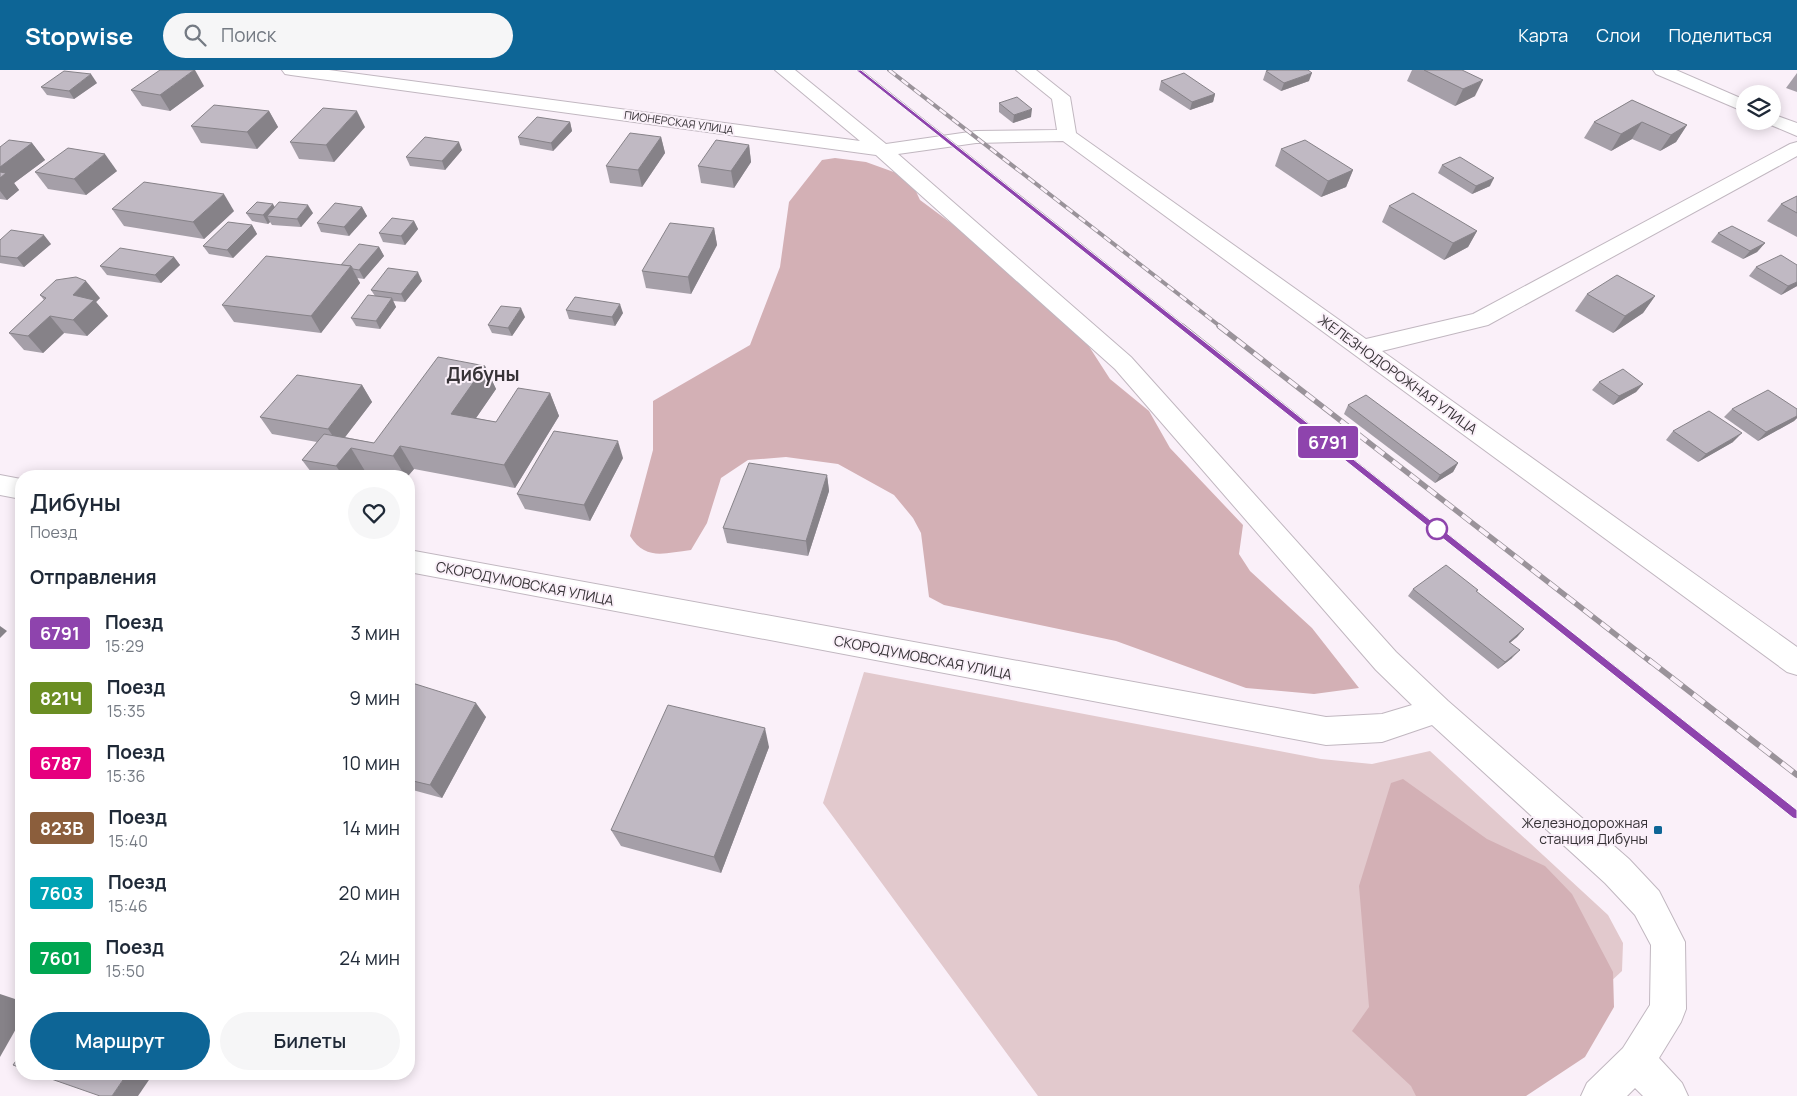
<!DOCTYPE html>
<html lang="ru">
<head>
<meta charset="utf-8">
<style>
	:root { --surface:#fff; --page:#f6f6f7; --text:#1f2937; --muted:#747a83; --accent:#0d6596 }
	body { margin:0; font-family:Manrope,sans-serif; background:var(--page); color:var(--text); height:100vh; display:flex; flex-direction:column; font-size:19px; white-space:nowrap }
	* { box-sizing:border-box; margin:0 }
	p { font-size:16px; color:var(--muted) }
	.icon { flex:none; width:28px; height:28px; fill:none; stroke:currentColor; stroke-width:2; stroke-linecap:round; stroke-linejoin:round }
	.map { position:relative; flex:1; overflow:hidden }
	.panel { position:absolute; left:15px; top:400px; width:400px; height:610px; display:flex; flex-direction:column; background:var(--surface); border-radius:20px; box-shadow:0 2px 12px #0003 }
	.panel>* { flex:none }
	.badge { padding:0 10px; border-radius:4px; font-size:18px; line-height:32px }
	.fabs { position:absolute; left:1736px; top:15px; display:grid; gap:10px }
	.fabs a { display:grid; place-items:center; width:45px; height:45px; border-radius:50%; background:var(--surface); box-shadow:0 2px 12px #0003; font-size:25px }
	.map>.badge { position:absolute; translate:-50% -50%; box-shadow:0 0 0 2px #fff }
	h2 { padding:0 15px; font-size:19px; line-height:45px }
	.round { display:grid; place-items:center; flex:none; width:52px; height:52px; border-radius:26px; background:var(--page) }
	.summary { display:flex; align-items:center; justify-content:space-between; height:85px; padding:0 15px }
	h1 { font-size:24px; font-weight:600; line-height:38px }
	.primary-button { display:flex; gap:10px; margin-top:auto; padding:10px 15px }
	.primary-button a { flex:1; height:58px; border-radius:30px; background:var(--accent); color:#fff; font-size:20px; font-weight:600; line-height:58px; text-align:center }
	.primary-button a+a { background:var(--page); color:var(--text) }
	ul { padding:0; list-style:none }
	li { display:flex; align-items:center; gap:15px; height:65px; padding:0 15px }
	li div { flex:1 }
	li b { display:block; font-size:19px }
	li em { font-style:normal }
	li .badge { min-width:55px; font-weight:700; text-align:center }
	header { display:flex; align-items:center; gap:30px; box-sizing:border-box; height:70px; padding:0 25px; background:var(--accent); color:#fff }
	header strong { font-size:24px }
	nav { display:flex; gap:28px; margin-inline-start:auto; font-size:18px }
	.search { width:350px; height:45px; background:var(--page); display:flex; align-items:center; gap:12px; box-sizing:border-box; padding:0 18px; border-radius:28px; color:var(--muted); font-size:19px }
	.map>svg:first-child { display:block }
	.green { fill:#e2c9cd }
	.forest { fill:#d3b0b5 }
	.lines { fill:none; stroke-linecap:round; stroke-linejoin:round }
	.minor-casing { stroke:#c1b7c0; stroke-width:2 }
	.minor { fill:#fff; fill-rule:evenodd }
	.rail-far2-casing { stroke:#9a939a; stroke-width:4 }
	.rail-far1-casing { stroke:#9a939a; stroke-width:5.5 }
	.rail-casing { stroke:#9a939a; stroke-width:6 }
	.rail-far2 { stroke:#faf0f9; stroke-width:2.5; stroke-dasharray:8; stroke-linecap:butt }
	.rail-far1 { stroke:#faf0f9; stroke-width:4; stroke-dasharray:11; stroke-linecap:butt }
	.rail { stroke:#faf0f9; stroke-width:4.5; stroke-dasharray:14; stroke-linecap:butt }
	.wall { fill:#a59fa8 }
	.shaded-wall { fill:#868288 }
	.building { fill:#c0b9c3; stroke:#868288 }
	.line { fill:#8e44ad; stroke:#fff }
	.stop-dot { fill:#fff; stroke:#8e44ad; stroke-width:2.5 }
	.poi-dot { fill:#0d6596; stroke:#faf0f9; stroke-width:2 }
	.labels { text-anchor:middle; dominant-baseline:central; stroke-width:4; stroke-linejoin:round; paint-order:stroke }
	.far-street-label { font-size:11px; fill:#373337; stroke:#faf0f9 }
	.street-label { font-size:14px; fill:#373337; stroke:#faf0f9 }
	.poi-label { font-size:14px; fill:#373337; stroke:#faf0f9; text-anchor:end }
	.district-label { font-size:19px; font-weight:bold; fill:#373337; stroke:#faf0f9 }
</style>
</head>
<body>
<header>
<strong>Stopwise</strong>
<div class="search"><svg class="icon" aria-label="search" viewBox="0 0 24 24"><circle cx="10" cy="10" r="6"/><path d="M15 15l6 6"/></svg>Поиск</div>
<nav><a>Карта</a><a>Слои</a><a>Поделиться</a></nav>
</header>
<div class="map">
<svg width="1797" height="1026" viewBox="0 0 1797 1026">
	<rect width="100%" height="100%" fill="#faf0f9"/>
	<!-- green -->
	<polygon class="green" points="864,602 1321,689 1372,694 1430,681 1608,845 1623,873 1622,901 1488,1026 1038,1026 823,733"/>
	<!-- forest -->
	<g class="forest">
		<path d="M835,88L866,92L902,105L912,113L920,130L1002,191L1081,264L1110,309L1149,341L1170,378L1243,455L1239,484L1250,501L1312,558L1359,618L1314,624L1246,618L1116,571L944,535L929,527L921,463L913,448L894,425L838,394L786,387L748,390L721,408L707,453L691,480C664,483 646,491 630,466L653,380V331L750,275L780,197L789,132L822,90Z"/>
		<polygon points="1403,709 1487,769 1545,796 1572,824 1613,902 1614,937 1585,987 1526,1026 1416,1026 1411,1016 1352,961 1369,937 1359,816 1391,713"/>
	</g>
	<g class="lines">
		<defs>
			<g id="minor">
				<polygon points="282,0 329,0 860,71 775,0 795,0 886,74 976,61 1057,60 1052,29 1016,0 1036,0 1070,27 1076,63 1366,269 1473,244 1790,74 1797,72 1797,86 1488,255 1382,281 1797,577 1797,605 1787,602 1063,71 976,73 898,84 1131,287 1396,582 1448,631 1629,789 1659,821 1685,872 1686,939 1681,952 1659,988 1682,1013 1688,1026 1643,1026 1635,1018 1627,1026 1581,1026 1587,1013 1623,978 1650,935 1651,875 1635,845 1605,813 1432,655 1382,672 1326,675 409,502 409,480 1326,647 1382,644 1412,635 1376,600 1115,299 876,85 291,5 285,4"/>
				<polygon points="1653,0 1676,0 1745,30 1745,42 1656,4"/>
				<polygon points="1772,44 1797,53 1797,66 1766,53 1764,51 1772,51"/>
				<polygon points="0,405 21,409 21,429 0,425"/>
			</g>
		</defs>
		<!-- minor casing -->
		<use href="#minor" class="minor-casing"/>
		<!-- minor -->
		<use href="#minor" class="minor"/>
		<defs>
			<g id="rail-far2">
				<polyline points="859,0 1184,257"/>
				<polyline points="889,0 1221,257"/>
			</g>
			<g id="rail-far1">
				<polyline points="1182,256 1605,592"/>
				<polyline points="1219,256 1651,592"/>
			</g>
			<g id="rail">
				<polyline points="1603,590 1797,744"/>
				<polyline points="1649,590 1797,705"/>
			</g>
		</defs>
		<!-- rail-far2 casing -->
		<use href="#rail-far2" class="rail-far2-casing"/>
		<!-- rail-far1 casing -->
		<use href="#rail-far1" class="rail-far1-casing"/>
		<!-- rail casing -->
		<use href="#rail" class="rail-casing"/>
		<!-- rail-far2 -->
		<use href="#rail-far2" class="rail-far2"/>
		<!-- rail-far1 -->
		<use href="#rail-far1" class="rail-far1"/>
		<!-- rail -->
		<use href="#rail" class="rail"/>
	</g>
	<!-- wall -->
	<g class="wall">
		<polygon points="1412,0 1462,0 1475,26 1455,36 1407,11"/>
		<polygon points="1266,1 1309,11 1281,21 1263,10"/>
		<polygon points="1797,3 1797,22 1786,18"/>
		<polygon points="1161,11 1215,24 1213,32 1190,40 1159,20"/>
		<polygon points="97,13 74,29 47,25 41,17"/>
		<polygon points="204,16 170,41 142,36 131,20"/>
		<polygon points="1632,30 1687,55 1676,72 1660,81 1632,69 1611,81 1584,68 1594,52"/>
		<polygon points="999,33 1031,47 1013,53 999,42"/>
		<polygon points="269,41 278,57 257,79 201,73 191,56"/>
		<polygon points="570,52 572,61 553,81 520,75 518,67"/>
		<polygon points="365,57 334,92 299,89 290,72"/>
		<polygon points="661,67 665,83 642,117 610,113 606,96"/>
		<polygon points="32,73 45,90 14,113 19,120 7,130 0,129 0,77"/>
		<polygon points="749,75 751,92 734,118 701,113 698,96"/>
		<polygon points="1281,79 1353,100 1346,117 1321,127 1275,96"/>
		<polygon points="462,80 445,100 410,96 406,87"/>
		<polygon points="1442,95 1490,116 1472,124 1438,103"/>
		<polygon points="117,101 86,125 48,119 35,102"/>
		<polygon points="1797,126 1797,167 1767,151 1781,134"/>
		<polygon points="1389,136 1477,161 1468,177 1444,190 1382,152"/>
		<polygon points="275,137 313,143 301,157 272,155 270,152 268,154 252,151 246,143"/>
		<polygon points="362,137 367,146 349,166 321,162 317,153"/>
		<polygon points="112,139 234,141 204,169 124,156"/>
		<polygon points="414,151 418,159 405,175 383,172 379,163"/>
		<polygon points="252,155 257,164 233,188 209,184 203,176"/>
		<polygon points="714,158 717,175 691,224 646,218 642,201"/>
		<polygon points="1718,163 1765,173 1757,182 1743,189 1711,172"/>
		<polygon points="0,170 51,174 24,197 0,193"/>
		<polygon points="379,177 384,186 364,209 357,208 360,213 321,263 234,252 222,235 341,195"/>
		<polygon points="174,187 180,195 161,213 107,205 100,196"/>
		<polygon points="1797,195 1797,216 1781,225 1749,206 1756,197"/>
		<polygon points="422,211 405,232 393,231 396,237 380,259 356,256 351,248 375,226 371,220"/>
		<polygon points="1587,224 1655,226 1643,243 1613,263 1575,241"/>
		<polygon points="40,225 100,228 96,232 108,246 87,266 64,263 43,283 24,280 9,263 44,230"/>
		<polygon points="566,240 623,243 615,256 569,249"/>
		<polygon points="525,247 512,266 492,263 488,255"/>
		<polygon points="485,296 496,319 476,348 496,352 550,323 559,346 515,418 414,399 408,406 393,406 365,401 361,406 314,406 302,390 317,372 272,364 260,347 362,315 372,332 345,367 374,373"/>
		<polygon points="1599,312 1643,314 1636,322 1613,335 1592,320"/>
		<polygon points="1348,335 1458,393 1453,402 1435,413 1344,344"/>
		<polygon points="1732,339 1797,339 1797,348 1794,351 1758,371 1724,347"/>
		<polygon points="1673,361 1733,372 1698,392 1666,370"/>
		<polygon points="623,388 590,451 525,439 517,424"/>
		<polygon points="827,405 829,421 808,486 727,473 723,458"/>
		<polygon points="1413,519 1476,522 1524,559 1517,567 1510,573 1512,588 1498,599 1408,526"/>
		<polygon points="409,612 486,647 442,728 409,719"/>
		<polygon points="769,677 721,803 621,776 611,760"/>
	</g>
	<!-- shaded-wall -->
	<g class="shaded-wall">
		<polygon points="194,0 195,0 204,16 170,41 160,25"/>
		<polygon points="1312,3 1309,11 1281,21 1284,13"/>
		<polygon points="91,4 97,13 74,29 69,21"/>
		<polygon points="1483,10 1475,26 1455,36 1463,19"/>
		<polygon points="1215,24 1213,32 1190,40 1192,32"/>
		<polygon points="1032,39 1031,47 1013,53 1014,45"/>
		<polygon points="269,41 278,57 257,79 247,62"/>
		<polygon points="357,41 365,57 334,92 326,75"/>
		<polygon points="570,52 572,61 553,81 551,73"/>
		<polygon points="1642,52 1632,69 1611,81 1621,64"/>
		<polygon points="1687,55 1676,72 1660,81 1671,65"/>
		<polygon points="661,67 665,83 642,117 638,100"/>
		<polygon points="459,72 462,80 445,100 442,91"/>
		<polygon points="32,73 45,90 14,113 19,120 7,130 0,121 0,97"/>
		<polygon points="749,75 751,92 734,118 731,101"/>
		<polygon points="105,84 117,101 86,125 74,109"/>
		<polygon points="1353,100 1346,117 1321,127 1328,111"/>
		<polygon points="1494,108 1490,116 1472,124 1476,116"/>
		<polygon points="224,124 234,141 204,169 193,152"/>
		<polygon points="273,134 278,143 267,146 270,152 268,154 263,145"/>
		<polygon points="308,135 313,143 301,157 297,149"/>
		<polygon points="362,137 367,146 349,166 344,157"/>
		<polygon points="414,151 418,159 405,175 401,166"/>
		<polygon points="252,155 257,164 233,188 227,180"/>
		<polygon points="714,158 717,175 691,224 688,207"/>
		<polygon points="1477,161 1468,177 1444,190 1453,173"/>
		<polygon points="44,165 51,174 24,197 17,188"/>
		<polygon points="1765,173 1757,182 1743,189 1750,181"/>
		<polygon points="379,177 384,186 364,209 359,200"/>
		<polygon points="174,187 180,195 161,213 155,205"/>
		<polygon points="351,196 360,213 321,263 311,246"/>
		<polygon points="418,202 422,211 405,232 401,224"/>
		<polygon points="86,211 100,228 96,232 108,246 87,266 73,250 73,225"/>
		<polygon points="1797,212 1797,216 1781,225 1788,216"/>
		<polygon points="1655,226 1643,243 1613,263 1625,246"/>
		<polygon points="392,228 396,237 380,259 376,251"/>
		<polygon points="620,234 623,243 615,256 612,247"/>
		<polygon points="521,238 525,247 512,266 508,258"/>
		<polygon points="50,246 64,263 43,283 28,266"/>
		<polygon points="485,296 496,319 463,367 451,344"/>
		<polygon points="1643,314 1636,322 1613,335 1619,326"/>
		<polygon points="362,315 372,332 339,375 328,359"/>
		<polygon points="550,323 559,346 515,418 504,395"/>
		<polygon points="1797,346 1797,348 1794,351 1758,371 1766,362"/>
		<polygon points="1742,363 1733,372 1698,392 1706,384"/>
		<polygon points="618,371 623,388 590,451 584,435"/>
		<polygon points="400,376 414,399 408,406 405,406 393,386"/>
		<polygon points="351,378 365,401 361,406 343,406 336,396"/>
		<polygon points="1458,393 1453,402 1435,413 1440,405"/>
		<polygon points="827,405 829,421 808,486 806,471"/>
		<polygon points="0,556 7,561 0,568"/>
		<polygon points="1524,559 1517,567 1502,579 1509,572"/>
		<polygon points="1520,580 1512,588 1498,599 1505,592"/>
		<polygon points="476,633 486,647 442,728 430,715"/>
		<polygon points="765,658 769,677 721,803 714,787"/>
		<polygon points="0,924 21,931 21,950 0,987"/>
		<polygon points="127,1004 153,1004 138,1026 112,1026"/>
	</g>
	<!-- building -->
	<g class="building">
		<polygon points="160,0 194,0 160,25 131,20"/>
		<polygon points="1269,0 1308,0 1312,3 1284,13 1266,1"/>
		<polygon points="1424,0 1462,0 1483,10 1463,19"/>
		<polygon points="64,1 91,4 69,21 41,17"/>
		<polygon points="1184,3 1215,24 1192,32 1161,11"/>
		<polygon points="1017,27 1032,39 1014,45 999,33"/>
		<polygon points="1632,30 1687,55 1671,65 1642,52 1621,64 1594,52"/>
		<polygon points="214,35 269,41 247,62 191,56"/>
		<polygon points="323,38 357,41 326,75 290,72"/>
		<polygon points="537,47 570,52 551,73 518,67"/>
		<polygon points="630,63 661,67 638,100 606,96"/>
		<polygon points="425,67 459,72 442,91 406,87"/>
		<polygon points="9,70 32,73 0,97 0,77"/>
		<polygon points="716,70 749,75 731,101 698,96"/>
		<polygon points="1305,70 1353,100 1328,111 1281,79"/>
		<polygon points="68,78 105,84 74,109 35,102"/>
		<polygon points="1460,87 1494,108 1476,116 1442,95"/>
		<polygon points="0,102 6,103 0,108"/>
		<polygon points="144,112 224,124 193,152 112,139"/>
		<polygon points="1413,123 1477,161 1453,173 1389,136"/>
		<polygon points="1797,126 1797,143 1781,134"/>
		<polygon points="257,132 273,134 263,145 246,143"/>
		<polygon points="279,132 308,135 297,149 267,146"/>
		<polygon points="335,133 362,137 344,157 317,153"/>
		<polygon points="392,148 414,151 401,166 379,163"/>
		<polygon points="228,152 252,155 227,180 203,176"/>
		<polygon points="670,153 714,158 688,207 642,201"/>
		<polygon points="1732,156 1765,173 1750,181 1718,163"/>
		<polygon points="11,160 44,165 17,188 0,186 0,170"/>
		<polygon points="359,174 379,177 359,200 353,199 351,196 341,195"/>
		<polygon points="120,178 174,187 155,205 100,196"/>
		<polygon points="1781,185 1797,195 1797,212 1788,216 1756,197"/>
		<polygon points="266,186 351,196 311,246 222,235"/>
		<polygon points="388,198 418,202 401,224 371,220"/>
		<polygon points="1617,205 1655,226 1625,246 1587,224"/>
		<polygon points="76,207 86,211 73,225 94,230 73,250 50,246 28,266 9,263 46,228 40,225 56,210"/>
		<polygon points="368,225 392,228 376,251 351,248"/>
		<polygon points="575,227 620,234 612,247 566,240"/>
		<polygon points="501,236 521,238 508,258 488,255"/>
		<polygon points="438,287 485,296 451,344 496,352 518,318 550,323 504,395 400,376 393,386 351,378 336,396 302,390 324,364 374,373"/>
		<polygon points="1623,299 1643,314 1619,326 1599,312"/>
		<polygon points="297,305 362,315 328,359 260,347"/>
		<polygon points="1768,320 1797,339 1797,346 1766,362 1732,339"/>
		<polygon points="1366,325 1458,393 1440,405 1348,335"/>
		<polygon points="1709,341 1742,363 1706,384 1673,361"/>
		<polygon points="554,361 618,371 584,435 517,424"/>
		<polygon points="749,393 827,405 806,471 723,458"/>
		<polygon points="1446,495 1478,520 1476,521 1524,559 1509,572 1520,580 1505,592 1413,519"/>
		<polygon points="409,612 476,633 430,715 409,710"/>
		<polygon points="668,635 765,658 714,787 611,760"/>
		<polygon points="21,984 21,998 13,995"/>
		<polygon points="37,1004 127,1004 112,1026 100,1026"/>
	</g>
	<!-- line -->
	<polygon class="line" points="856,0 861,0 1797,740 1797,749 1793,748"/>
	<!-- markers -->
	<circle class="stop-dot" cx="1437" cy="459" r="10"/>
	<rect class="poi-dot" x="1653" y="755" width="10" height="10" rx="2.5"/>
	<g class="labels">
		<!-- far-street labels -->
		<g class="far-street-label">
			<text transform="translate(679 52) rotate(8)">ПИОНЕРСКАЯ УЛИЦА</text>
		</g>
		<!-- street labels -->
		<g class="street-label">
			<text transform="translate(1398 304) rotate(36)">ЖЕЛЕЗНОДОРОЖНАЯ УЛИЦА</text>
			<text transform="translate(525 513) rotate(11)">СКОРОДУМОВСКАЯ УЛИЦА</text>
			<text transform="translate(923 587) rotate(11)">СКОРОДУМОВСКАЯ УЛИЦА</text>
		</g>
		<!-- poi labels -->
		<g class="poi-label">
			<text x="1648" y="752">Железнодорожная<tspan x="1648" dy="16">станция Дибуны</tspan></text>
		</g>
		<!-- district labels -->
		<g class="district-label">
			<text x="483" y="304">Дибуны</text>
		</g>
	</g>
</svg>
<div class="fabs">
<a><svg class="icon" aria-label="layers" viewBox="0 0 24 24"><path d="M12 4l9 5-9 5-9-5zM3 14l9 5 9-5"/></svg></a>
</div>
<b class="badge" style="left:1328px;top:372px;background:#8e44ad;color:#fff">6791</b>
<section class="panel">
<div class="summary"><div><h1>Дибуны</h1><p>Поезд</p></div><a class="round"><svg class="icon" aria-label="heart" viewBox="0 0 24 24"><path d="M12 20l-8-8c-3-5 5-10 8-4 3-6 11-1 8 4z"/></svg></a></div>
<h2>Отправления</h2>
<ul>
<li><span class="badge" style="background:#8e44ad;color:#fff">6791</span><div><b>Поезд</b><p>15:29</p></div><em>3 мин</em></li>
<li><span class="badge" style="background:#6b8e23;color:#fff">821Ч</span><div><b>Поезд</b><p>15:35</p></div><em>9 мин</em></li>
<li><span class="badge" style="background:#e6007e;color:#fff">6787</span><div><b>Поезд</b><p>15:36</p></div><em>10 мин</em></li>
<li><span class="badge" style="background:#8b5e3c;color:#fff">823В</span><div><b>Поезд</b><p>15:40</p></div><em>14 мин</em></li>
<li><span class="badge" style="background:#00a3b4;color:#fff">7603</span><div><b>Поезд</b><p>15:46</p></div><em>20 мин</em></li>
<li><span class="badge" style="background:#00a651;color:#fff">7601</span><div><b>Поезд</b><p>15:50</p></div><em>24 мин</em></li>
</ul>
<div class="primary-button"><a>Маршрут</a><a>Билеты</a></div>
</section>
</div>
</body>
</html>
